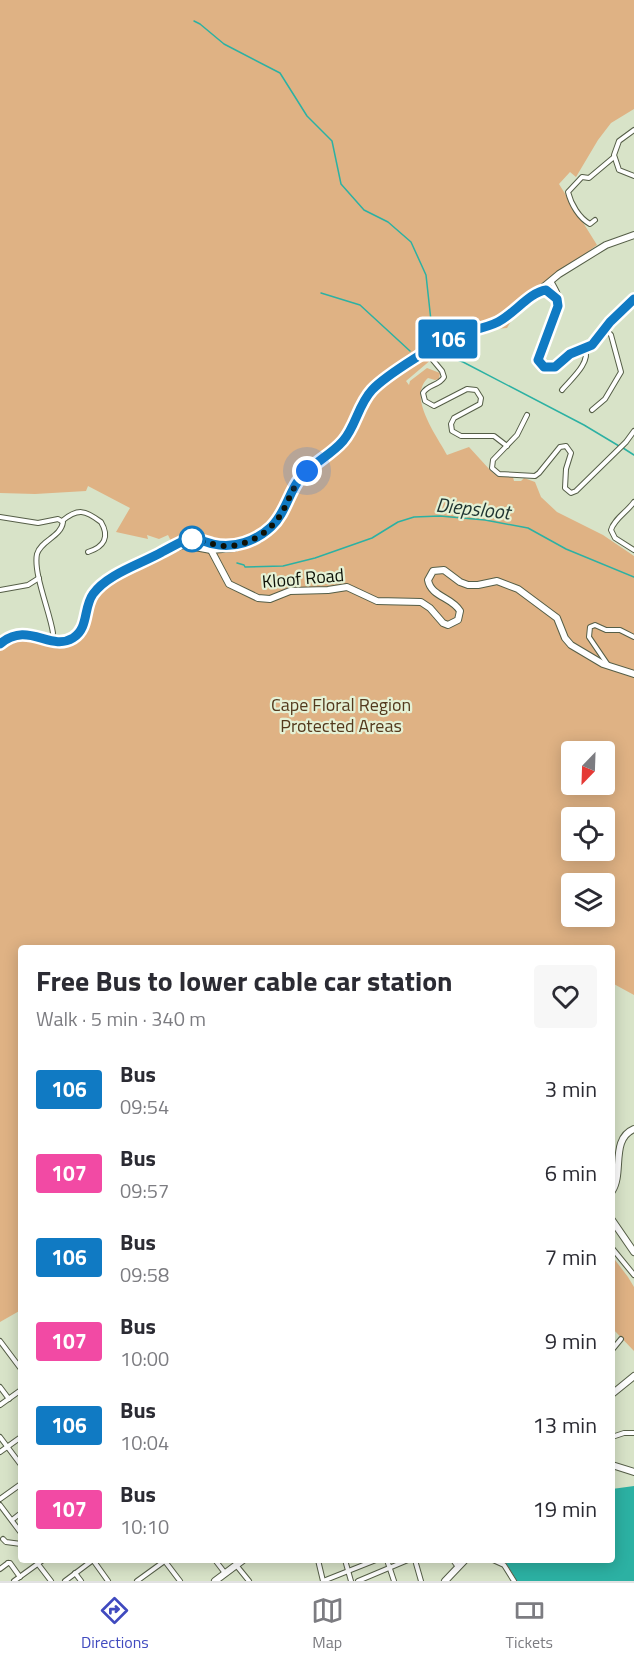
<!DOCTYPE html>
<html lang="en">
<head>
<meta charset="utf-8">
<style>
	:root { --surface:#fff; --page:#f7f7f7; --text:#2b2b33; --muted:#7c7c81; --line:#e1e1e2; --accent:#404abf }
	body { margin:0; font-family:"Titillium Web",sans-serif; background:var(--page); color:var(--text); height:100vh; display:flex; flex-direction:column; font-size:22px; white-space:nowrap }
	* { box-sizing:border-box; margin:0 }
	p { font-size:20px; color:var(--muted) }
	.icon { flex:none; width:33px; height:33px; fill:none; stroke:currentColor; stroke-width:2; stroke-linecap:round; stroke-linejoin:round }
	.map { position:relative; flex:1; overflow:hidden }
	.sheet { position:absolute; left:18px; top:945px; width:597px; height:618px; display:flex; flex-direction:column; background:var(--surface); border-radius:6px; box-shadow:0 3px 15px #0003 }
	.sheet>* { flex:none }
	.badge { padding:0 12px; border-radius:4px; font-size:21px; line-height:39px }
	.needle { width:39px; rotate:203deg }
	.buttons { position:absolute; left:561px; top:741px; display:grid; gap:12px }
	.buttons a { display:grid; place-items:center; width:54px; height:54px; border-radius:6px; background:var(--surface); box-shadow:0 3px 15px #0003; font-size:30px }
	.you { position:absolute; width:30px; height:30px; margin:-15px; border:4px solid #fff; border-radius:50%; background:#1a73e8; box-shadow:0 0 0 9px #1a73e833 }
	.map>.badge { position:absolute; translate:-50% -50%; box-shadow:0 0 0 3px #fff }
	.round { display:grid; place-items:center; flex:none; width:63px; height:63px; border-radius:6px; background:var(--page) }
	.headline { display:flex; align-items:center; justify-content:space-between; height:102px; padding:0 18px }
	h1 { font-size:28px; font-weight:700; line-height:45px }
	ul { padding:0; list-style:none }
	li { display:flex; align-items:center; gap:18px; height:84px; padding:0 18px }
	li div { flex:1 }
	li b { display:block; font-size:22px }
	li em { font-style:normal }
	li .badge { min-width:66px; font-weight:700; text-align:center }
	.tabs { display:flex; justify-content:space-around; align-items:center; height:84px; border-top:2px solid var(--line); background:var(--surface); font-size:16px; color:var(--muted) }
	.tabs a { display:grid; justify-items:center; gap:3px }
	.tabs .on { color:var(--accent) }
	.map>svg:first-child { display:block }
	.green { fill:#dfb284; fill-rule:evenodd }
	.water { fill:#2cb1a3 }
	.lines { fill:none; stroke-linecap:round; stroke-linejoin:round }
	.stream { stroke:#2cb1a3; stroke-width:1.5 }
	.minor-casing { stroke:#555e47; stroke-width:6 }
	.major-casing { stroke:#555e47; stroke-width:8 }
	.minor { stroke:#fff; stroke-width:4 }
	.major { stroke:#fff; stroke-width:6 }
	.line-casing { stroke:#fff; stroke-width:14 }
	.line { stroke:#107ac3; stroke-width:9 }
	.walk { stroke:#0e1208; stroke-width:6; stroke-dasharray:0 10.8 }
	.stop-dot { fill:#fff; stroke:#107ac3; stroke-width:3 }
	.labels { text-anchor:middle; dominant-baseline:central; stroke-width:4.5; stroke-linejoin:round; paint-order:stroke }
	.street-label { font-size:18px; fill:#0e1208; stroke:#e5f1d5 }
	.park-label { font-size:18px; fill:#53391d; stroke:#e5f1d5 }
	.water-label { font-size:20px; font-style:italic; fill:#1f3431; stroke:#e5f1d5 }
</style>
</head>
<body>
<div class="map">
<svg width="634" height="1581" viewBox="0 0 634 1581">
	<rect width="100%" height="100%" fill="#d8e3c8"/>
	<!-- green -->
	<g class="green">
		<path d="M0,0H634V109L611,123L598,140L576,177L570,172L559,184L597,245L578,259L564,274L534,292L521,305L507,328L485,330L472,325L406,381L409,385L410,381L427,368L440,373L439,379L435,380L428,378C407,397 437,436 447,455L469,447L490,470L497,476L513,477L514,481H521L524,478L535,482L541,497L557,512L603,535L634,556V995L612,983V948H21V1310L0,1322V649C30,622 48,657 74,641C92,631 85,611 95,596C107,579 156,559 175,549L168,535L159,539L147,535L148,539L116,532L130,508L88,486L86,491L35,494L0,493ZM572,752H604V784H572ZM572,818H604V850H572ZM572,884H604V916H572Z"/>
		<polygon points="612,1256 628,1277 634,1287 634,1351 612,1328"/>
	</g>
	<!-- water -->
	<polygon class="water" points="634,1486 634,1581 517,1581 506,1563 506,1560 612,1560 612,1489"/>
	<g class="lines">
		<!-- stream -->
		<g class="stream">
			<polyline points="194,21 200,24 224,44 280,73 307,116 332,141 341,184 364,210 388,222 411,242 426,275 433,339"/>
			<polyline points="321,293 360,305 410,351"/>
			<polyline points="447,356 463,362 584,425 619,446"/>
			<polyline points="623,448 634,455"/>
			<polyline points="237,563 244,565 245,567 283,566 315,558 372,538 398,522 414,517 440,516 485,520 528,528 566,549 634,577"/>
		</g>
		<defs>
			<g id="minor">
				<polyline points="634,130 619,141 614,155 619,170 634,176"/>
				<path d="M595,220L590,224C579,218 571,204 568,192L582,177L589,178L614,157"/>
				<path d="M551,281C557,291 561,298 559,309L538,357L541,365L547,368H552L570,354L592,345L610,322L634,299"/>
				<path d="M427,353L442,371L444,377C439,386 428,384 423,393L425,401L434,406L467,389L476,390L481,398L480,404L454,418L451,424L452,431L461,436H494L507,446"/>
				<path d="M562,390C571,379 591,363 585,348"/>
				<polyline points="592,410 605,399 621,372 611,335 605,328"/>
				<polyline points="527,415 517,435 493,460 492,468 499,474 535,476 539,473 560,447 566,446 571,453 566,469 565,488 571,493 576,491 626,442 634,431"/>
				<path d="M634,502C627,512 614,519 611,530L615,538L634,550"/>
				<path d="M0,517L38,523L58,519L63,522C61,537 41,540 37,554C33,573 50,612 53,633"/>
				<path d="M62,521C78,508 85,510 101,522C110,537 104,547 88,552"/>
				<polyline points="0,590 28,585 39,578"/>
				<polyline points="608,665 589,637 590,627 595,625 606,630 620,630 634,637"/>
				<polyline points="612,1248 634,1275"/>
				<polyline points="0,1341 21,1369"/>
				<polyline points="612,1350 621,1339"/>
				<polyline points="0,1387 9,1399"/>
				<polyline points="0,1405 21,1390"/>
				<polyline points="0,1437 21,1465"/>
				<polyline points="612,1437 624,1433 634,1433"/>
				<polyline points="0,1452 21,1437"/>
				<polyline points="0,1499 21,1484"/>
				<polyline points="0,1505 21,1533"/>
				<polyline points="12,1520 21,1513"/>
				<polyline points="3,1539 6,1542 21,1544"/>
				<polyline points="93,1560 108,1581"/>
				<polyline points="164,1560 180,1581"/>
				<polyline points="215,1560 225,1573"/>
				<polyline points="318,1560 323,1581"/>
				<polyline points="345,1560 351,1581"/>
				<polyline points="387,1560 394,1581"/>
				<polyline points="415,1560 421,1581"/>
				<polyline points="453,1560 458,1567"/>
				<polyline points="493,1560 504,1565 514,1581"/>
				<polyline points="8,1563 10,1563 20,1577"/>
				<polyline points="38,1564 51,1581"/>
				<polyline points="236,1565 249,1581"/>
				<polyline points="0,1569 8,1563"/>
				<polyline points="75,1573 81,1581"/>
				<polyline points="14,1581 43,1560"/>
				<polyline points="65,1581 93,1560"/>
				<polyline points="137,1581 166,1560"/>
				<polyline points="323,1581 376,1560"/>
				<polyline points="358,1581 408,1560"/>
			</g>
			<g id="major">
				<polyline points="539,291 548,291 557,299"/>
				<path d="M205,542L211,550L229,584L258,598L270,599L290,591L328,590L347,587L377,601L421,602L430,608L443,623L448,625L458,620L460,611C452,597 431,597 428,580L433,571L444,570L460,582L468,585H478L497,581L518,589L557,618L565,638L571,645L603,664L634,674"/>
				<polyline points="178,544 192,539 229,546"/>
				<polyline points="162,552 184,545 211,550 234,548 259,539 280,515 300,478 345,439 365,400 378,384 442,342 506,318 559,274 606,245 634,235"/>
				<path d="M0,644C28,620 48,651 71,639C90,629 82,605 95,591C113,572 141,564 163,551"/>
				<path d="M612,1191C624,1173 610,1139 634,1129"/>
				<polyline points="612,1220 634,1252"/>
				<polyline points="612,1394 634,1376"/>
				<polyline points="612,1465 634,1472"/>
				<polyline points="215,1581 243,1560"/>
				<polyline points="445,1581 465,1560"/>
			</g>
		</defs>
		<!-- minor casing -->
		<use href="#minor" class="minor-casing"/>
		<!-- major casing -->
		<use href="#major" class="major-casing"/>
		<!-- minor -->
		<use href="#minor" class="minor"/>
		<!-- major -->
		<use href="#major" class="major"/>
	</g>
	<g class="lines">
		<defs>
			<path id="line" d="M0,644C28,620 50,652 73,638C89,628 83,608 93,594C107,574 141,564 162,552C170,548 178,543 186,540C195,537 205,542 213,544C234,549 256,541 271,527C286,513 289,491 301,477C313,463 331,455 343,441C356,426 358,405 372,390C386,375 439,342 459,334C472,330 486,328 498,322C514,314 530,292 546,290L557,299L558,306L538,360L544,367H555L570,354L592,345L610,322L634,299"/>
		</defs>
		<!-- line casing -->
		<use href="#line" class="line-casing"/>
		<!-- line -->
		<use href="#line" class="line"/>
		<!-- walk -->
		<path class="walk" d="M192,539C203,541 213,545 224,546C248,547 272,531 283,511C290,497 295,482 307,471"/>
	</g>
	<!-- markers -->
	<circle class="stop-dot" cx="192" cy="539" r="12"/>
	<g class="labels">
		<!-- street labels -->
		<g class="street-label">
			<text transform="translate(303 578) rotate(-5)">Kloof Road</text>
		</g>
		<!-- park labels -->
		<g class="park-label">
			<text x="341" y="704">Cape Floral Region<tspan x="341" dy="21">Protected Areas</tspan></text>
		</g>
		<!-- water labels -->
		<g class="water-label">
			<text transform="translate(473 508) rotate(6)">Diepsloot</text>
		</g>
	</g>
</svg>
<div class="buttons">
<a><svg class="needle" viewBox="-14 -14 28 28"><path d="M0-13l5 13h-10z" fill="#e53935"/><path d="M0 13l5-13h-10z" fill="#7c7c81"/></svg></a>
<a><svg class="icon" aria-label="locate" viewBox="0 0 24 24"><circle cx="12" cy="12" r="6"/><path d="M12 2v4M12 18v4M2 12h4M18 12h4"/></svg></a>
<a><svg class="icon" aria-label="layers" viewBox="0 0 24 24"><path d="M12 4l9 5-9 5-9-5zM3 14l9 5 9-5"/></svg></a>
</div>
<div class="you" style="left:307px;top:471px"></div>
<b class="badge" style="left:448px;top:339px;background:#107ac3;color:#fff">106</b>
<section class="sheet">
<div class="headline"><div><h1>Free Bus to lower cable car station</h1><p>Walk · 5 min · 340 m</p></div><a class="round"><svg class="icon" aria-label="heart" viewBox="0 0 24 24"><path d="M12 20l-8-8c-3-5 5-10 8-4 3-6 11-1 8 4z"/></svg></a></div>
<ul>
<li><span class="badge" style="background:#107ac3;color:#fff">106</span><div><b>Bus</b><p>09:54</p></div><em>3 min</em></li>
<li><span class="badge" style="background:#f24aa4;color:#fff">107</span><div><b>Bus</b><p>09:57</p></div><em>6 min</em></li>
<li><span class="badge" style="background:#107ac3;color:#fff">106</span><div><b>Bus</b><p>09:58</p></div><em>7 min</em></li>
<li><span class="badge" style="background:#f24aa4;color:#fff">107</span><div><b>Bus</b><p>10:00</p></div><em>9 min</em></li>
<li><span class="badge" style="background:#107ac3;color:#fff">106</span><div><b>Bus</b><p>10:04</p></div><em>13 min</em></li>
<li><span class="badge" style="background:#f24aa4;color:#fff">107</span><div><b>Bus</b><p>10:10</p></div><em>19 min</em></li>
</ul>
</section>
</div>
<nav class="tabs">
<a class="on"><svg class="icon" aria-label="directions" viewBox="0 0 24 24"><path d="M12 3l9 9-9 9-9-9zM9 14v-3h6M13 9l2 2-2 2"/></svg>Directions</a>
<a><svg class="icon" aria-label="map" viewBox="0 0 24 24"><path d="M3 6l6-2 6 2 6-2v14l-6 2-6-2-6 2zM9 4v14M15 6v14"/></svg>Map</a>
<a><svg class="icon" aria-label="tickets" viewBox="0 0 24 24"><path d="M3 7h18v10H3zM15 7v10"/></svg>Tickets</a>
</nav>
</body>
</html>
